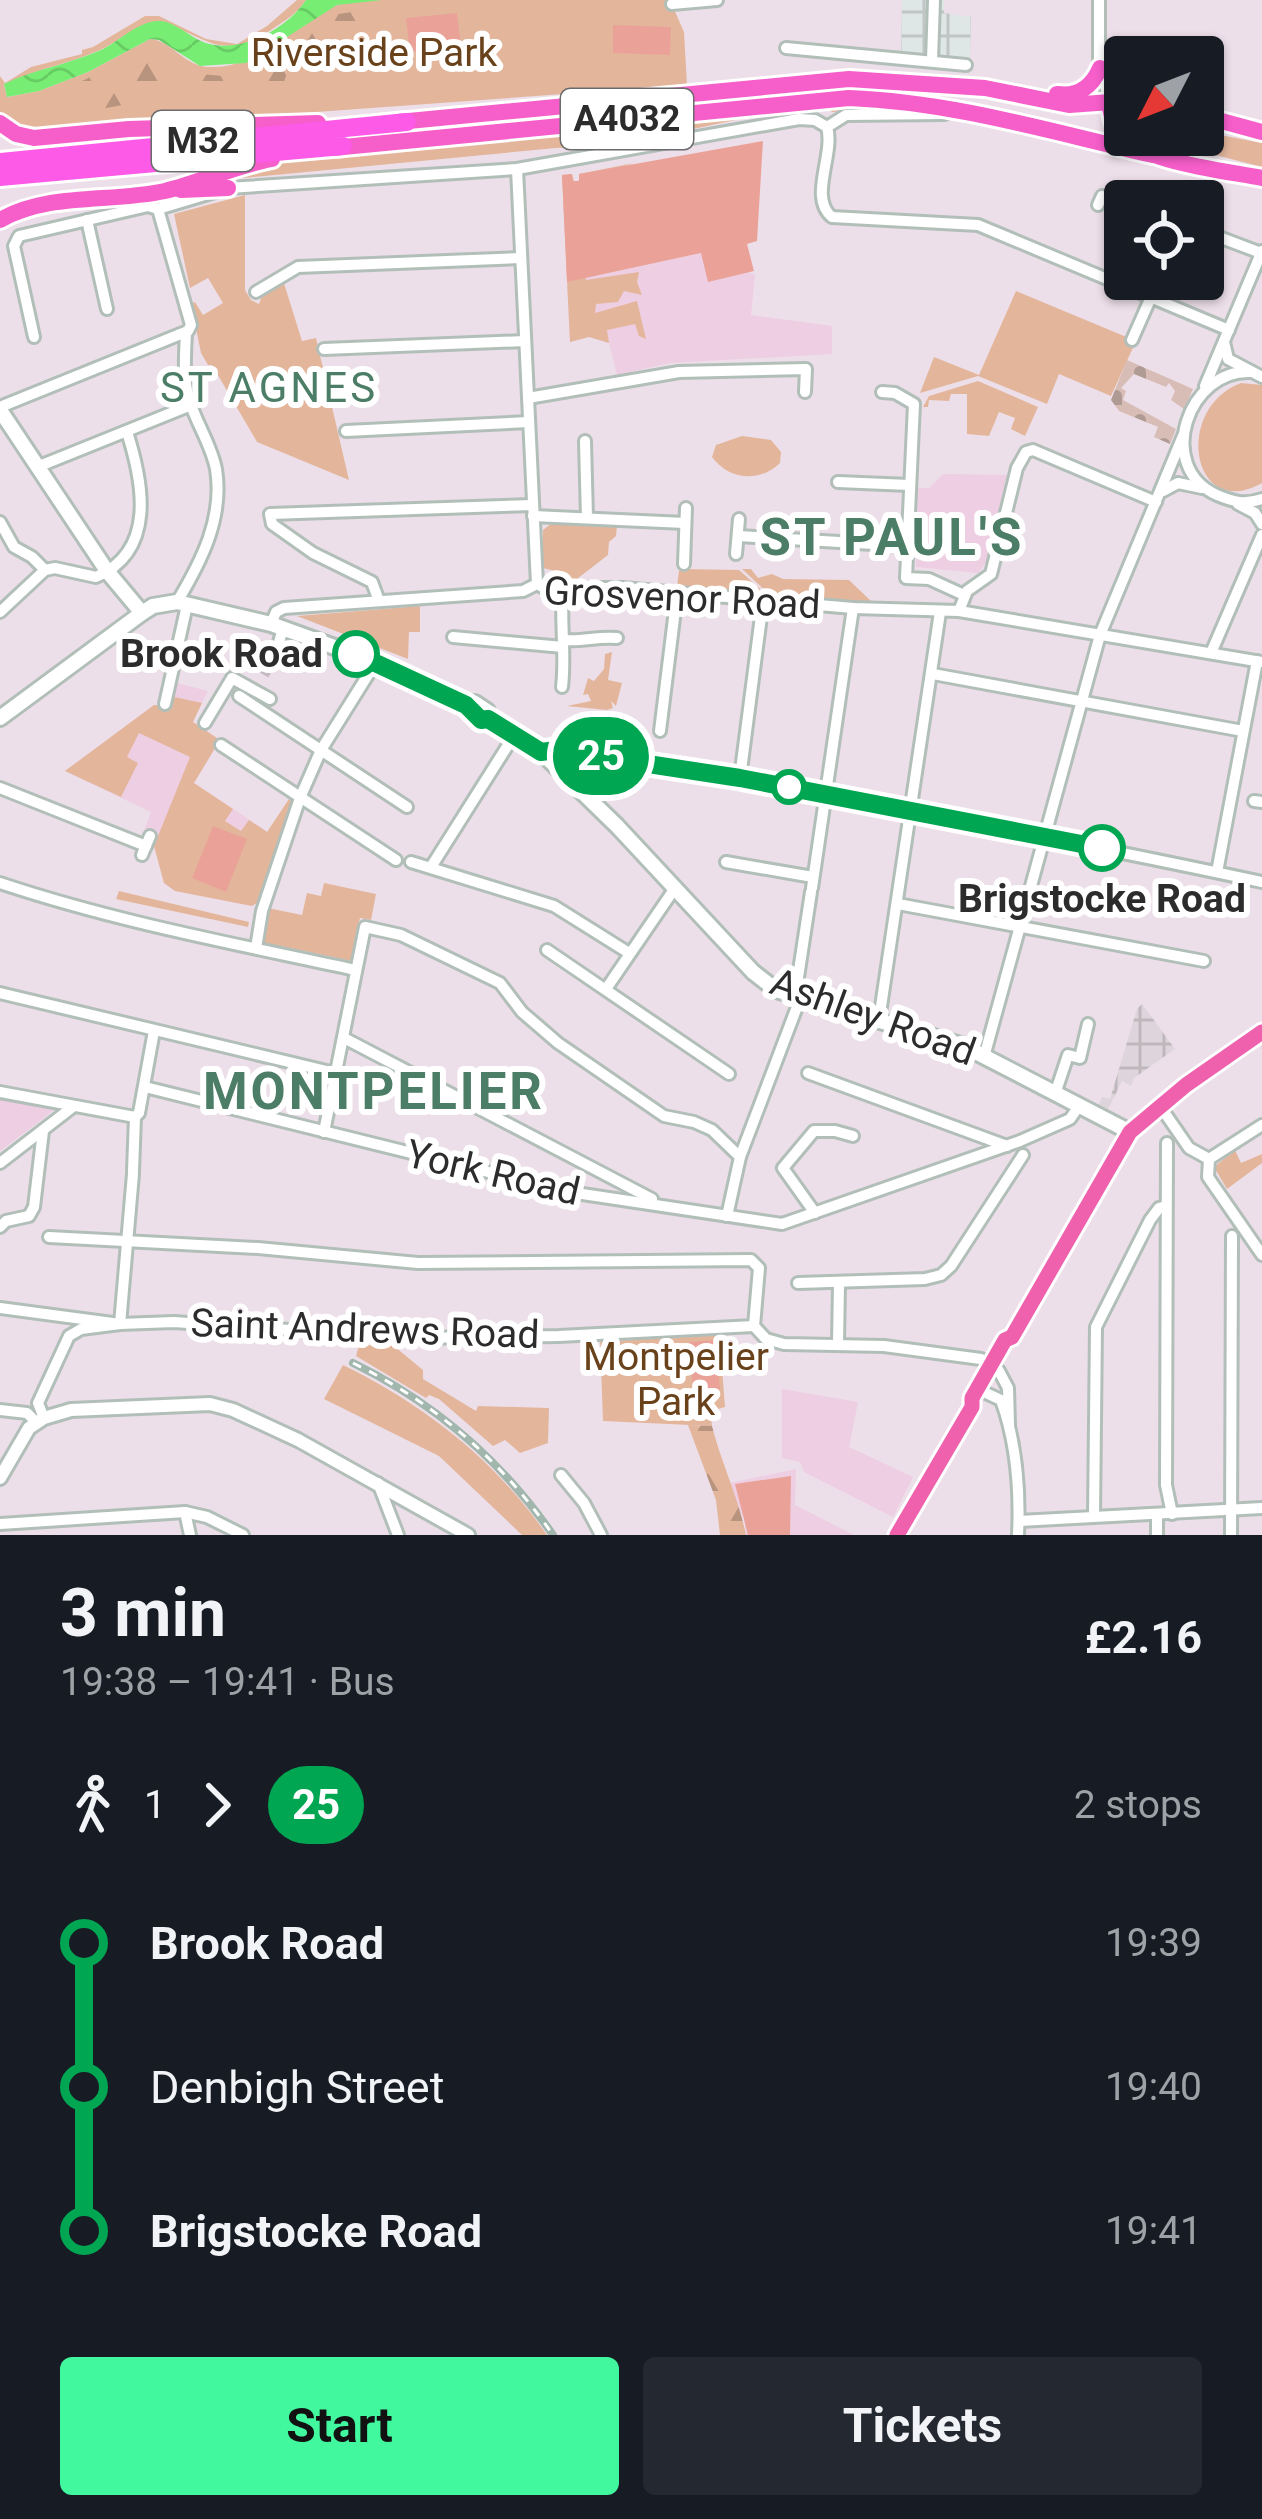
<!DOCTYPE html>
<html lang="en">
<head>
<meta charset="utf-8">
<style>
	:root { --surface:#171b24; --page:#242831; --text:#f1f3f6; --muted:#9ea1a6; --accent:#41f89f }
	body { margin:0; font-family:Roboto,sans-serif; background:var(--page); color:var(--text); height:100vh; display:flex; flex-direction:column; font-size:45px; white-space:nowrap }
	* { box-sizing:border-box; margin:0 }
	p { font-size:39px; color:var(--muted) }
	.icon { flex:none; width:66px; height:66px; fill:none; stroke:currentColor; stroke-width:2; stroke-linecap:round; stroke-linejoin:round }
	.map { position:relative; height:1535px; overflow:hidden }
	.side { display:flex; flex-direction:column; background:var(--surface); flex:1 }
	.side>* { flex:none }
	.badge { padding:0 24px; border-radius:39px; font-size:42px; line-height:78px }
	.needle { width:78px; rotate:228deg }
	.buttons { position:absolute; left:1104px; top:36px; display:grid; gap:24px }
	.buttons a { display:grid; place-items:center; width:120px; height:120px; border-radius:12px; background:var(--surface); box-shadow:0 3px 9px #0004; font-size:60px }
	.map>.badge { position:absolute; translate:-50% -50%; box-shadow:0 0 0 6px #fff }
	.legs { display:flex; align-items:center; gap:18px; height:132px; padding:0 60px; font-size:39px }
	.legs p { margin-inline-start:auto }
	.headline { display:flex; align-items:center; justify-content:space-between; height:204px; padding:0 60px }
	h1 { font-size:66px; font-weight:700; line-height:90px }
	.button { display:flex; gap:24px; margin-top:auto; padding:24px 60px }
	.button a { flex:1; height:138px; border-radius:12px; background:var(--accent); color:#111; font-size:48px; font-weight:700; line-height:138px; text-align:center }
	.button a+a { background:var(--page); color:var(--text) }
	ul { padding:0 60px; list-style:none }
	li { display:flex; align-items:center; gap:42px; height:144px; font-size:45px }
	li i { display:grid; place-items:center; width:18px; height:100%; margin:0 15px; background:currentColor }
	li i::after { content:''; width:30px; height:30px; margin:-15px; border:9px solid; border-radius:50%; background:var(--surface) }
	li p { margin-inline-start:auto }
	li:first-child i { background:linear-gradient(#0000 50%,currentColor 0) }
	li:last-child i { background:linear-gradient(currentColor 50%,#0000 0) }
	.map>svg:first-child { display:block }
	.industrial { fill:url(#industrial-grid) }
	.education { fill:#eecee2 }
	.green { fill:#e3b69c }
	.forest { fill:url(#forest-firs) }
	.cemetery { fill:url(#cemetery-stones) }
	.pitch { fill:#eaa298 }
	.plaza { fill:url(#plaza-grid) }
	.water { fill:url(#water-waves) }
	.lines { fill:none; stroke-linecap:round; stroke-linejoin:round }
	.minor-tunnel { stroke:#c6bbc3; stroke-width:10; stroke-dasharray:10 5; stroke-linecap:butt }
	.minor-casing { stroke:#b2bfb9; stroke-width:16 }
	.tertiary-casing { stroke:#b2bfb9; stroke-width:18 }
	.secondary-casing { stroke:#b2bfb9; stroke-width:20 }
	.primary-casing { stroke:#fff; stroke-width:21 }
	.trunk-casing { stroke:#fff; stroke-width:22 }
	.motorway-casing { stroke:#fff; stroke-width:24 }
	.minor { stroke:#fff; stroke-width:10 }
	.tertiary { stroke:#fff; stroke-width:12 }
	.secondary { stroke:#fff; stroke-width:14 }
	.primary { stroke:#ef61ad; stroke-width:15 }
	.trunk { stroke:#f65eca; stroke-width:16 }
	.motorway { stroke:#fc5ae7; stroke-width:18 }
	.rail-casing { stroke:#a1b6ad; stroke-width:8 }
	.rail { stroke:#fff; stroke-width:3; stroke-dasharray:9; stroke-linecap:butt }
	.line-1-casing { stroke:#fff; stroke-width:27 }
	.line-1 { stroke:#00a651; stroke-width:18 }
	.stop-1-dot { fill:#fff; stroke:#00a651; stroke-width:6 }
	.labels { text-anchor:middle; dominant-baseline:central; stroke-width:12; stroke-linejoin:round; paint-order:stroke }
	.shield { fill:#fff; stroke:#6b6b6b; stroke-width:3 }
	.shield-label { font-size:36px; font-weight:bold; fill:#2c2c2c }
	.park-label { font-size:39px; fill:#69421b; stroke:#fff }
	.street-label { font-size:39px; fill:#2c2c2c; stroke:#fff }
	.stop-label { font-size:39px; font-weight:bold; fill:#2c2c2c; stroke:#fff; text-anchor:end }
	.neighbourhood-label { font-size:42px; letter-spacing:3px; fill:#4c7d66; stroke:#fff }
	.district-label { font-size:51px; font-weight:bold; letter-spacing:3px; fill:#4c7d66; stroke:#fff }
</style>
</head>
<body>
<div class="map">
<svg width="1262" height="1535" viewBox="0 0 1262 1535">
	<defs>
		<pattern id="industrial-grid" width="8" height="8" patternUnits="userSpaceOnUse" patternTransform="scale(3)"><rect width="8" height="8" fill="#dfe6e6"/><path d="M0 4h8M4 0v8" fill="none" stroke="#c0c5c5"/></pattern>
		<pattern id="forest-firs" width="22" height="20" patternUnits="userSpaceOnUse" patternTransform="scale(3)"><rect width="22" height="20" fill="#e3b69c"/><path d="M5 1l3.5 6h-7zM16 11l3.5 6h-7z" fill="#b8947f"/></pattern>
		<pattern id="cemetery-stones" width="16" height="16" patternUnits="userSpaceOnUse" patternTransform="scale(3)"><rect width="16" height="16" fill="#d7bdb6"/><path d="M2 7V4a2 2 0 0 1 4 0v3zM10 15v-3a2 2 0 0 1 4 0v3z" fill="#af9a94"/></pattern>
		<pattern id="plaza-grid" width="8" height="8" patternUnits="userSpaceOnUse" patternTransform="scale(3)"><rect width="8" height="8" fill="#ddd5db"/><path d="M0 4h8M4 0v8" fill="none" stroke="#beb7bc"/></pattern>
		<pattern id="water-waves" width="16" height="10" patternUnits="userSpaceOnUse" patternTransform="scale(3)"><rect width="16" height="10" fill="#77ee73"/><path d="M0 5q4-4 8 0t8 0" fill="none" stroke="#67cc64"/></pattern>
	</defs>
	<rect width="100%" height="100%" fill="#eddfe9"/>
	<!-- industrial -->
	<polygon class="industrial" points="902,0 944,0 944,13 971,17 970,59 901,53"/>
	<!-- education -->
	<g class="education">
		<polygon points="702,253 755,275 751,315 832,326 832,354 670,363 617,375 609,343 589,337 570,342 567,282"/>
		<polygon points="943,474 1007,475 986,562 978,573 916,567 917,488 929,488"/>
		<polygon points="173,682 208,691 192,722 220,740 194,783 280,840 252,906 175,891 164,883 154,846 157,837 144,831 151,812 65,771 154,705 167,707"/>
		<polygon points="0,1096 29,1102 57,1108 0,1151"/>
		<polygon points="782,1389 858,1402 849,1447 913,1477 893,1517 804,1472 800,1462 782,1458"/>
		<polygon points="796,1469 795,1505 854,1535 746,1535 744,1519 725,1484"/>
	</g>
	<!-- green -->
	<g class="green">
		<path d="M297,0H306C297,14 284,21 271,30C206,73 196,13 141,28C126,32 114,44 100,50C69,64 35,69 4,85L7,97L39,91L88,72L150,39C171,40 185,67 209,67C261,69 291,24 335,6C350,0 366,1 382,0H670L684,32L687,85L56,131L15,124L0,115V76L5,83L31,67L82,54V50L93,47L145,16H159L206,39L237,44L267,26Z"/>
		<polygon points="830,103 889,105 889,109 832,112 825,106 773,112 584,152 581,147 556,148 223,180 257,165 368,148"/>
		<polygon points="1203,125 1215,129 1220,135 1262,143 1262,167 1138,135 1203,135"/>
		<polygon points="634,163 564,187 586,280 639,272 637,282 642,295 624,291 618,302 596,304 595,313 637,301 646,339 639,336 635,324 607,330 609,343 589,337 570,342 562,175 572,174 574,182 580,180 579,174"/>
		<polygon points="245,195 245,290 251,300 259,304 263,293 283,280 302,341 316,338 349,480 257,442 212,365 208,365 201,353 191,304 195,302 203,315 223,303 208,278 190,288 174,214"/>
		<polygon points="1016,291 1136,341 1111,396 1059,374 1047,404 978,376 920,393 934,357 979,375"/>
		<polygon points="978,381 1038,407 1025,436 1011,429 1015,418 999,412 989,436 967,434 967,394 951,394 949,401 929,400 928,407 923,407 929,396"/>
		<path d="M1241,383L1262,385V483C1191,523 1173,408 1241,383Z"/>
		<path d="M742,436L771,440L781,452L780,463C759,483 729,480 712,457L716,445Z"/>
		<polygon points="552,523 617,526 616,536 609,542 608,555 573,582 556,580 555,571 543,568 543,530"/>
		<polygon points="683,569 739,570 767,595 677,586 679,571"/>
		<polygon points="742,569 751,569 758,578 772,574 783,579 849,580 872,602 770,595"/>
		<polygon points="420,606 420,632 409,632 408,659 297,616"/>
		<polygon points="612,652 608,680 622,683 616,706 611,701 613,708 607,710 567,706 591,701 588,694 583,695 588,678 594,681 604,669 605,654"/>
		<polygon points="170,696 202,703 193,722 220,740 194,783 233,809 225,821 241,831 249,820 267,832 289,799 292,801 260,901 252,906 175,891 164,883 154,846 190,757 139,733 127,757 138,763 121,797 65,771 154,705 167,707"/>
		<polygon points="324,883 376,894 371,920 360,918 351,961 261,942 268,908 302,915 307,893 321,896"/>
		<polygon points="119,891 249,922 248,927 116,899"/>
		<polygon points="1235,1150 1241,1163 1262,1154 1262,1163 1227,1189 1214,1167"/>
		<polygon points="719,1330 725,1407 710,1411 712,1426 603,1421 600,1338"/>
		<polygon points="359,1345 394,1346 423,1370 423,1379 476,1411 478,1406 549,1408 548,1443 520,1453 505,1440 493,1446 439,1399 429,1395 426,1398 356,1356"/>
		<path d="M343,1365C426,1406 494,1459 547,1535H522L439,1456L324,1399Z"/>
	</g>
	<!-- forest -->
	<g class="forest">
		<path d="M386,7L380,16L352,24C345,31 341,45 334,49C322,57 301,67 288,70L283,85L254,93L181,90L160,98L85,112L82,104L67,93L72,86L147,49L201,74L223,76L265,62L332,15Z"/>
		<path d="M688,1425L712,1426C722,1465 738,1496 746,1535H720L716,1500Z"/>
	</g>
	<!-- cemetery -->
	<polygon class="cemetery" points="1127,360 1193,389 1184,409 1171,400 1175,391 1169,383 1166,387 1134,374 1121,388 1126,391 1123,400 1176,429 1170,444 1154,437 1158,427 1119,411 1111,400"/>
	<!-- pitch -->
	<g class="pitch">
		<polygon points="457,13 461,47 410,52 406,18"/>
		<polygon points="613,25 671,27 670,55 613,53"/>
		<polygon points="763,141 757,241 747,244 754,271 708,282 701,253 567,282 562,175 572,174 573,181 579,181 579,174"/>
		<polygon points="213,826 247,839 226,892 192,878"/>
		<polygon points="716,1340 720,1389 693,1391 689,1342"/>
		<polygon points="791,1476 790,1535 748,1535 735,1484"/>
	</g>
	<!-- plaza -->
	<polygon class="plaza" points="1142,1004 1175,1049 1134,1078 1131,1086 1122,1081 1108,1109 1099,1105 1102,1097 1110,1099 1137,1009"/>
	<!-- water -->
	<path class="water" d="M306,0H382L337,5L246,63L200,66L159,40L150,39L88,72L39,91L7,97L4,84C35,69 70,64 101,50C118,42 140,20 159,21C173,21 188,35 201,41C236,57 286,30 306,0Z"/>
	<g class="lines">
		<!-- minor-tunnel -->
		<polyline class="minor-tunnel" points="264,675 275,657"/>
		<defs>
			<g id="minor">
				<polyline points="1099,0 1099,58 1109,103"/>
				<polyline points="672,4 717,0"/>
				<polyline points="786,48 966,65"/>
				<polyline points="932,61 934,0"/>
				<path d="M827,127C835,154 808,198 832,217L978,225L1229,330"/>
				<polyline points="827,127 846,115 945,114"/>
				<polyline points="517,169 537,584"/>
				<polyline points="1098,205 1102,196 1125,204"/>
				<polyline points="87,220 107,309"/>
				<polyline points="1203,231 1261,253"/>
				<polyline points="256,292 298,267 521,258"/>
				<polyline points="34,337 14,246 19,236 148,206 158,209 228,188 517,169 799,119 815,120 827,127"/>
				<polyline points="1132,340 1159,279"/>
				<polyline points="1224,342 1228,359 1262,377"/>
				<polyline points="324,349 525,341"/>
				<path d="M1252,372C1188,368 1154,467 1217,495C1234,502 1244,505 1262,499"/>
				<polyline points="1205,386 1262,251"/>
				<polyline points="882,392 895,393 914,404 906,578 929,579 964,595"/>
				<polyline points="528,398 679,372 806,369 805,392"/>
				<polyline points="0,407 188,331 191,325 158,209"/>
				<polyline points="346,431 529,422"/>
				<polyline points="585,441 587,518"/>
				<polyline points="37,467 191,405"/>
				<polyline points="838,482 909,485"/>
				<polyline points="1163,491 1178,483 1202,488"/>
				<polyline points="1238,504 1255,513 1262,524"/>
				<polyline points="533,516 685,523"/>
				<polyline points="0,522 14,547 32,557 45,570"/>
				<polyline points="738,536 908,546"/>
				<polyline points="736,554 739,519"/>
				<polyline points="684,564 686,508"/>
				<polyline points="379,601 372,582 313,553 272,524 270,514 533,505"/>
				<path d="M177,602C201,562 224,518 216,469C211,444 196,423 189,399C183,378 185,354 186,333"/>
				<polyline points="959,611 967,591 991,574 1017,468 1026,452 1033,450 1156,502"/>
				<path d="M0,612L45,570L55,568L96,577C157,551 143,482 127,432"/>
				<polyline points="271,624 276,612 284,608 523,591 537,584 544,588 622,588 853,608 959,611 1262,662"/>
				<polyline points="453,637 563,647"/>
				<path d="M564,640C583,642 597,636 617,638"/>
				<polyline points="1211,653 1262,535"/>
				<polyline points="275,657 283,628"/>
				<polyline points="933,674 1243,731"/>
				<path d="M562,687C566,653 560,623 563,588"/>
				<polyline points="239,696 407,807"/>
				<polyline points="165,704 187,605"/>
				<polyline points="205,723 232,678 270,699"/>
				<polyline points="660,731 677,594"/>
				<polyline points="221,745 396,860"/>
				<path d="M541,752C592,744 704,771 759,782C927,814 1095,846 1262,882"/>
				<polyline points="740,778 763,601"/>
				<polyline points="0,788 146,846"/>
				<polyline points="1254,801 1262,802"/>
				<polyline points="142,855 150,836"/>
				<polyline points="411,862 554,906 629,953"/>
				<polyline points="726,862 813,877"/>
				<polyline points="431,867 515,734"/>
				<polyline points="1217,872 1257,661"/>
				<path d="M0,883C117,922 236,944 356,970"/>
				<polyline points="812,888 853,608"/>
				<polyline points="898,904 1204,961"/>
				<polyline points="256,948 262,911 300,798 321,750 376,662"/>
				<polyline points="547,950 729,1074"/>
				<polyline points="606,989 675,888"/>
				<polyline points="0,993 335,1073"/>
				<polyline points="795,997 811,892"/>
				<polyline points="879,1020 940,612"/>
				<polyline points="344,1038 652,1199"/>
				<polyline points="984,1057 1100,635 1183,436"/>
				<polyline points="808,1073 1007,1146"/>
				<polyline points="145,1087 569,1192 782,1224 1020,1141 1070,1119 1079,1106"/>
				<polyline points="0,1092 135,1117"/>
				<polyline points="1055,1094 1068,1055 1080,1058 1088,1024"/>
				<polyline points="1160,1106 1189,1148 1209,1159"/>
				<polyline points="324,1132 365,927 401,935 500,983 522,1012 558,1043 664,1116 694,1122 712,1130 740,1157"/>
				<polyline points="1167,1143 1166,1485 1172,1514"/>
				<polyline points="1209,1159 1208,1177 1262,1255"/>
				<polyline points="1209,1159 1262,1125"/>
				<polyline points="0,1163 74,1106"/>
				<polyline points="133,1171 135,1117 139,1113 154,1031"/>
				<polyline points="815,1213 783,1168 814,1131 835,1131 853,1136"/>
				<polyline points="727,1216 740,1157 800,999"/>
				<polyline points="0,1227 6,1221 29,1216 34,1207 43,1131"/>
				<polyline points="49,1237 258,1248 418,1263 751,1260 759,1268 754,1326 766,1339 784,1344 884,1346 981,1359 999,1371 1008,1388 1009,1425"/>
				<polyline points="798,1283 925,1279 941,1275 951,1266 1023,1155"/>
				<polyline points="0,1308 120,1324 174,1322 405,1338 559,1336 754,1326"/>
				<polyline points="838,1344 839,1283"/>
				<path d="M986,1393L1001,1400C1016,1441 1020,1491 1018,1535"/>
				<polyline points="0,1410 27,1413 36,1422"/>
				<polyline points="44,1418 38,1403 69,1336 81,1329 120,1324 133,1174"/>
				<polyline points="561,1475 584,1503 601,1535"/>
				<polyline points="378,1483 398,1535"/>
				<polyline points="185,1512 190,1535"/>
				<polyline points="1094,1516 1096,1327 1150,1220 1159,1208 1166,1206"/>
				<polyline points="1019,1521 1262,1508"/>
				<polyline points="0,1524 185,1512 207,1517 243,1535"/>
				<polyline points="1157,1535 1157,1515"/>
				<polyline points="1231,1535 1232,1236"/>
			</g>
			<polyline id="tertiary" points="0,1478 29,1428 44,1418 71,1410 210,1404 233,1410 298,1440 468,1535"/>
			<g id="secondary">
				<polyline points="0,410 107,571 142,613"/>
				<polyline points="467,705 481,720 488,719 541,752 617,826 753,972 776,990 964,1046 1130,1132"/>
				<polyline points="0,718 142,613 153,606 177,602 271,624 376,662 467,705 475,703 487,711 488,719"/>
			</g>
			<polyline id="primary" points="897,1535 972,1407 972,1398 1005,1340 1012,1337 1130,1132 1186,1085 1262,1032"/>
			<g id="trunk">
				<path d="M1057,94C1078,97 1092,87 1100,68"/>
				<path d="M1109,103C1111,111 1112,122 1117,130C1135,162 1228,171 1262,178"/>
				<polyline points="1203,116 1262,132"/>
				<polyline points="398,122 849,79 985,88 1069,105 1125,101"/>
				<polyline points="0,123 16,134 34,138 129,129 318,123"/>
				<path d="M333,148L849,98C954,102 1051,132 1153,155"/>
				<polyline points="181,190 228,188"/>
				<path d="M0,220C50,192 110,203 165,191C201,182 235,166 272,159"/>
			</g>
			<g id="motorway">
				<polyline points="0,162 407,122"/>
				<polyline points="0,177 343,146"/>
			</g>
		</defs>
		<!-- minor casing -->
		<use href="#minor" class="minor-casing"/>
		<!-- tertiary casing -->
		<use href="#tertiary" class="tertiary-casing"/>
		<!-- secondary casing -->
		<use href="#secondary" class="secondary-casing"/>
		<!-- primary casing -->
		<use href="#primary" class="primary-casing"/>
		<!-- trunk casing -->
		<use href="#trunk" class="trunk-casing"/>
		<!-- motorway casing -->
		<use href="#motorway" class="motorway-casing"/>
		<!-- minor -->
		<use href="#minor" class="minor"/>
		<!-- tertiary -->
		<use href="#tertiary" class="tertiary"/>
		<!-- secondary -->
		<use href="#secondary" class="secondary"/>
		<!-- primary -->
		<use href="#primary" class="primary"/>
		<!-- trunk -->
		<use href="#trunk" class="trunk"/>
		<!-- motorway -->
		<use href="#motorway" class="motorway"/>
		<defs>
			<path id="rail" d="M353,1363C435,1403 501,1460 553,1535"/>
		</defs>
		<!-- rail casing -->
		<use href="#rail" class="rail-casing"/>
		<!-- rail -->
		<use href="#rail" class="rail"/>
	</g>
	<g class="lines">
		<defs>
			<polyline id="line-1" points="356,654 466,705 481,720 488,719 541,752 556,750 740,778 1102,848"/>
		</defs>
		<!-- line-1 casing -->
		<use href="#line-1" class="line-1-casing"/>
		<!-- line-1 -->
		<use href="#line-1" class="line-1"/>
	</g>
	<!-- markers -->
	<g class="stop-1-dot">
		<circle cx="356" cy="654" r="21"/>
		<circle cx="789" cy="787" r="15"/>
		<circle cx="1102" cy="848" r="21"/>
	</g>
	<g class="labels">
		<!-- shield labels -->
		<g class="shield">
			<rect x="561" y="89" width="132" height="60" rx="9"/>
			<rect x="152" y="111" width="102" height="60" rx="9"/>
		</g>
		<g class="shield-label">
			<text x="627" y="119">A4032</text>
			<text x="203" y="141">M32</text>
		</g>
		<!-- park labels -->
		<g class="park-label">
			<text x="374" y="53">Riverside Park</text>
			<text x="676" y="1357">Montpelier<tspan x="676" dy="45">Park</tspan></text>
		</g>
		<!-- street labels -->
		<g class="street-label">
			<text transform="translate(682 598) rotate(3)">Grosvenor Road</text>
			<text transform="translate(873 1017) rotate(20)">Ashley Road</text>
			<text transform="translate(493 1173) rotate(13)">York Road</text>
			<text transform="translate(365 1329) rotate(2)">Saint Andrews Road</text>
		</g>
		<!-- stop labels -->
		<g class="stop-label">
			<text x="323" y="654">Brook Road</text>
			<text x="1102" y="899" text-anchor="middle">Brigstocke Road</text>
		</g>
		<!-- neighbourhood labels -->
		<g class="neighbourhood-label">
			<text x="269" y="387">ST AGNES</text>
		</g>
		<!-- district labels -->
		<g class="district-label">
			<text x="892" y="537">ST PAUL'S</text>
			<text x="374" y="1091">MONTPELIER</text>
		</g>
	</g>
</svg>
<div class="buttons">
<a><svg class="needle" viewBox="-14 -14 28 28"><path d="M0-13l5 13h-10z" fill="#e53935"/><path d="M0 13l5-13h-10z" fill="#9ea1a6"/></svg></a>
<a><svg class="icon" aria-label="locate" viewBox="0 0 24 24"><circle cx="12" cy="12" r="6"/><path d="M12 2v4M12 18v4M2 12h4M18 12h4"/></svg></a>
</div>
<b class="badge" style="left:601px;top:756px;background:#00a651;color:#fff">25</b>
</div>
<section class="side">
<div class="headline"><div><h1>3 min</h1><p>19:38 – 19:41 · Bus</p></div><b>£2.16</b></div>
<div class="legs"><svg class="icon" aria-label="walk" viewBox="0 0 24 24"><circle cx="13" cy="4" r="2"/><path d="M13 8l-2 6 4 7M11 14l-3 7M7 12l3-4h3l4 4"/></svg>1<svg class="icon" aria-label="forward" viewBox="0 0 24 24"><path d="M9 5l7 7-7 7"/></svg><b class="badge" style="background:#00a651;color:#fff">25</b><p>2 stops</p></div>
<ul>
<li><i style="color:#00a651"></i><b>Brook Road</b><p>19:39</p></li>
<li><i style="color:#00a651"></i><span>Denbigh Street</span><p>19:40</p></li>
<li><i style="color:#00a651"></i><b>Brigstocke Road</b><p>19:41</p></li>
</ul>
<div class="button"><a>Start</a><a>Tickets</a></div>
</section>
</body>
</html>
